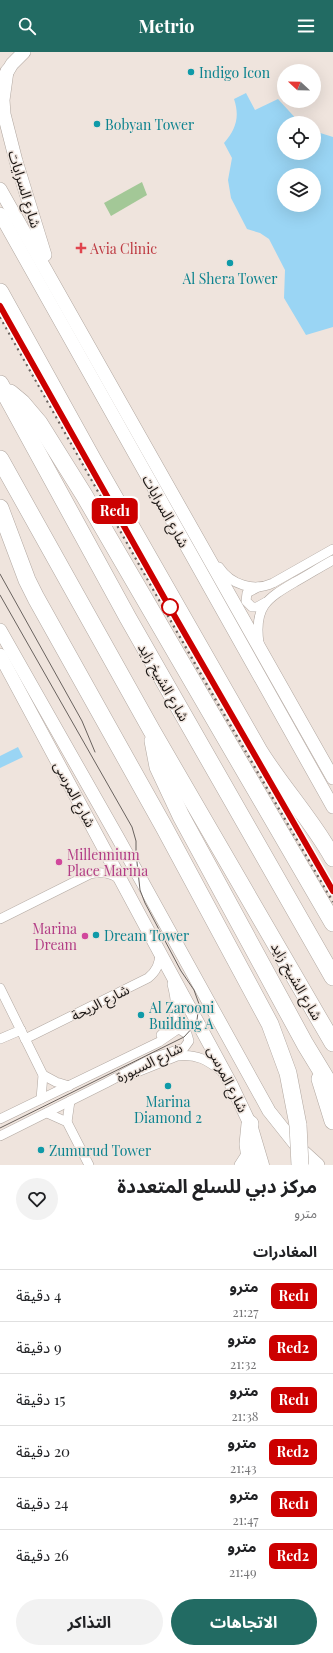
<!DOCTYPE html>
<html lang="ar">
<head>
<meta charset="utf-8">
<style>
	:root { --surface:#fff; --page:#f2f2f2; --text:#202124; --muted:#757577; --line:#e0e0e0; --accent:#226b63 }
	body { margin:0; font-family:"Playfair Display","Noto Sans Arabic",serif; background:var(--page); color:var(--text); direction:rtl; height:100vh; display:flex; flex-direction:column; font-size:15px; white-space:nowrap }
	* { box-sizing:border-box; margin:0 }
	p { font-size:13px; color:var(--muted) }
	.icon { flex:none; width:22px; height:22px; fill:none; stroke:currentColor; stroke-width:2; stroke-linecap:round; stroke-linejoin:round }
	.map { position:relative; height:1113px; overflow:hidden; direction:ltr }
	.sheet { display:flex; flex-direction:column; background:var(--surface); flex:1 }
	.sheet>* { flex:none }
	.badge { padding:0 8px; border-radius:6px; font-size:14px; line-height:26px }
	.needle { width:26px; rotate:292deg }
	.buttons { position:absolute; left:277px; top:12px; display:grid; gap:8px }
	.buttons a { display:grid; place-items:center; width:44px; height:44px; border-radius:50%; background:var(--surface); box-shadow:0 4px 16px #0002; font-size:20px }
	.map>.badge { position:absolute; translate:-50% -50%; box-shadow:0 0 0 2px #fff }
	h2 { padding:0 16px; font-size:15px; line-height:36px }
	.round { display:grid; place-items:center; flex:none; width:42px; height:42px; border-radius:21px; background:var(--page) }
	.headline { display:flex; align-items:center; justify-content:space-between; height:68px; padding:0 16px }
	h1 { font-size:19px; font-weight:700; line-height:30px }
	.primary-button { display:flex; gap:8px; margin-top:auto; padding:8px 16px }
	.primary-button a { flex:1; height:46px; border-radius:24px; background:var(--accent); color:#fff; font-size:16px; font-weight:700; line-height:46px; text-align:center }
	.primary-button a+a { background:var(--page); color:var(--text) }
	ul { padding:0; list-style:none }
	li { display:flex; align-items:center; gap:12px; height:52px; padding:0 16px; border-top:1px solid var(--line) }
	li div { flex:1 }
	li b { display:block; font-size:15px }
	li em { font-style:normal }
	li .badge { min-width:44px; font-weight:700; text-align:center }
	header { display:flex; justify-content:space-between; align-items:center; height:52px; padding:0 16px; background:var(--accent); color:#fff; font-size:18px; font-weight:700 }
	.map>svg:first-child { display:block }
	.green { fill:#a3c897 }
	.water { fill:#9ad5f4; fill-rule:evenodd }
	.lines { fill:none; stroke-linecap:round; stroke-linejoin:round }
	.street-casing { stroke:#b1a7a0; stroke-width:10 }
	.secondary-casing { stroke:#b1a7a0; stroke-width:14 }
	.primary-casing { stroke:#b1a7a0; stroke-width:15 }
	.highway-casing { stroke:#b1a7a0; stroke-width:18 }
	.street { stroke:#fff; stroke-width:9 }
	.secondary { stroke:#fff; stroke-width:13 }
	.primary { stroke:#fff; stroke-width:14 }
	.highway { stroke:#fff; stroke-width:17 }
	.tram { stroke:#69625e; stroke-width:1 }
	.rail { stroke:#69625e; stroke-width:2.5; stroke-dasharray:2 4; stroke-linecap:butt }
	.highway-bridge-casing { stroke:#b1a7a0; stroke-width:18; stroke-linecap:butt }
	.highway-bridge { stroke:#fff; stroke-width:17 }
	.line-casing { stroke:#fff; stroke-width:9 }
	.line { stroke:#c00; stroke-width:6 }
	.culture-dot { fill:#0f9aa8; stroke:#efe4dd; stroke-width:1.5 }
	.health-dot { fill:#e0444e; stroke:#efe4dd; stroke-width:1.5 }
	.stop-dot { fill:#fff; stroke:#c00; stroke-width:2 }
	.hotel-dot { fill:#d1479c; stroke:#efe4dd; stroke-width:1.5 }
	.labels { text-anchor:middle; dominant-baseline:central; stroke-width:3; stroke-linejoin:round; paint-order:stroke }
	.culture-label { font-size:14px; fill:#0d838f; stroke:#efe4dd; text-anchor:start }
	.street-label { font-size:14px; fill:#1c1816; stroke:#efe4dd }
	.health-label { font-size:14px; fill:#be3a42; stroke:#efe4dd; text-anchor:start }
	.hotel-label { font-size:14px; fill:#b23c85; stroke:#efe4dd; text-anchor:start }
</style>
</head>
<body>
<header><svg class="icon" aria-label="menu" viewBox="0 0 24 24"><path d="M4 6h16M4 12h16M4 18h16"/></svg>Metrio<svg class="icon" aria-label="search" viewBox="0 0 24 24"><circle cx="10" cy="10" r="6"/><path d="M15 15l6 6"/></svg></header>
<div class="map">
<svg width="333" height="1113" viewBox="0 0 333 1113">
	<rect width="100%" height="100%" fill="#efe4dd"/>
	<!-- green -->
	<polygon class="green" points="142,130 147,143 111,164 104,151"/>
	<!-- water -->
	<g class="water">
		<path d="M246,41L255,58L278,47L300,71H284V101H314V79L333,85V275L306,283L284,246L285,218L269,187L260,181L247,177L231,146L228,128L232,106L224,91C236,77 240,65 234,47ZM284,123H314V153H284Z"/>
		<polygon points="18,695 23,705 0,716 0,704"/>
	</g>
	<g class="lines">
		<defs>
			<g id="street">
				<path d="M219,515C231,533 254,540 273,531L333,497"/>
				<polyline points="258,535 247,541 246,549 252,555 257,555 266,550"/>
				<path d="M259,591C254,555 266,547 295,530C308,523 320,515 333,508"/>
				<path d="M0,867L90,822C102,819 110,821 120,827"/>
				<polyline points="0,936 43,1023 41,1047"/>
				<path d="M161,983C179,969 177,951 172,932"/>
				<polyline points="0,987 21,978"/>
				<path d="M25,987L148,926C157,919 160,911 160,901"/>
				<path d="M132,1022L177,1004C197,1001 208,1009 223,1020"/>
				<polyline points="43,1023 56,1030 69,1034"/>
				<polyline points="47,1061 67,1070 89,1113"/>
				<polyline points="0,1067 159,990 175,979 179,977 187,982 189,989 184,996 155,1005 106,1031 0,1084"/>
				<polyline points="67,1070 70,1049"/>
				<polyline points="239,1113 248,1099"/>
			</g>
			<g id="secondary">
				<polyline points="7,19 3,48 4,62 16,109 45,203"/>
				<polyline points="3,27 12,12 24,0"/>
				<polyline points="0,137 333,726"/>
				<polyline points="0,162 333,755"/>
				<polyline points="0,578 118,786 269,1059 296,1093 318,1113"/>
				<polyline points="0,603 160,901 231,1032 250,1072"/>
			</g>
			<polyline id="primary" points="251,1076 262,1113"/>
			<g id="highway">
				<path d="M0,240L93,408L259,699C282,736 312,768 333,806"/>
				<polyline points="0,332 128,566 333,925"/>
				<polyline points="10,341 22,351 39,371 84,443 333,871"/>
				<polyline points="0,407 152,679 333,991"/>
				<polyline points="0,456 27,528 36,546 164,775 270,972 288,1021 298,1073"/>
				<polyline points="153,689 158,715 181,764 305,992 333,1038"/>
				<polyline points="320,1027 333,1069"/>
				<polyline points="250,1072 248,1092 251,1113"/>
			</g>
		</defs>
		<!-- street casing -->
		<use href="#street" class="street-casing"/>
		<!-- secondary casing -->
		<use href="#secondary" class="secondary-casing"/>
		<!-- primary casing -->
		<use href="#primary" class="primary-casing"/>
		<!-- highway casing -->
		<use href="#highway" class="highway-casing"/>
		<!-- street -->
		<use href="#street" class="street"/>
		<!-- secondary -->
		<use href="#secondary" class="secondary"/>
		<!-- primary -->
		<use href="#primary" class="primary"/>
		<!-- highway -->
		<use href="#highway" class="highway"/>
		<!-- tram -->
		<g class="tram">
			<polyline points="0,522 82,669 95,700"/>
			<polyline points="0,543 132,775 136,789 136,801 140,838 145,851 181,919 194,938 199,952 197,968 195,973 184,985 0,1076"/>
		</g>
		<!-- rail -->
		<g class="rail">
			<polyline points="0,254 9,270"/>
			<polyline points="0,265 203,626 333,850"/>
			<polyline points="154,528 289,762"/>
		</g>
		<defs>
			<polyline id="highway-bridge" points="298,1073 300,1113"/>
		</defs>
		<!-- highway-bridge casing -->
		<use href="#highway-bridge" class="highway-bridge-casing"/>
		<!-- highway-bridge -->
		<use href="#highway-bridge" class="highway-bridge"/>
	</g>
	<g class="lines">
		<defs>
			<polyline id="line" points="0,254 170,556 333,839"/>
		</defs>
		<!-- line casing -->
		<use href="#line" class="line-casing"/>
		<!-- line -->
		<use href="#line" class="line"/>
	</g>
	<!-- markers -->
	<g class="culture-dot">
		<circle cx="191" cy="20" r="4"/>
		<circle cx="97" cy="72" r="4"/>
		<circle cx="230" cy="211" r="4"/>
		<circle cx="96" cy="883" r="4"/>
		<circle cx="141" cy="963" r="4"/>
		<circle cx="168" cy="1034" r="4"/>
		<circle cx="41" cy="1098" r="4"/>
	</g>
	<path class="health-dot" d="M79 190h4v4h4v4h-4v4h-4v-4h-4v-4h4z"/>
	<circle class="stop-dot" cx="170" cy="555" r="8"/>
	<g class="hotel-dot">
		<circle cx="59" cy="810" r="4"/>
		<circle cx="85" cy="884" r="4"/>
	</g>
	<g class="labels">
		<!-- culture labels -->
		<g class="culture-label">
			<text x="199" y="20">Indigo Icon</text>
			<text x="105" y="72">Bobyan Tower</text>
			<text x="230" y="226" text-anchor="middle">Al Shera Tower</text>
			<text x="104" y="883">Dream Tower</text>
			<text x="149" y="955">Al Zarooni<tspan x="149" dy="16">Building A</tspan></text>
			<text x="168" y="1049" text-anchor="middle">Marina<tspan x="168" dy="16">Diamond 2</tspan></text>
			<text x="49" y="1098">Zumurud Tower</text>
		</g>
		<!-- street labels -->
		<g class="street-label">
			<text transform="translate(25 137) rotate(73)">شارع السرايات</text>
			<text transform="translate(166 459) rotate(61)">شارع السرايات</text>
			<text transform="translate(164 630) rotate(60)">شارع الشيخ زايد</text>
			<text transform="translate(75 742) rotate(62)">شارع المرسى</text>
			<text transform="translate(297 929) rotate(60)">شارع الشيخ زايد</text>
			<text transform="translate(100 950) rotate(-27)">شارع الريحة</text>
			<text transform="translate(149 1010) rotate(-26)">شارع السيورة</text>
			<text transform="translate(228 1027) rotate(63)">شارع المرسى</text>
		</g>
		<!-- health labels -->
		<g class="health-label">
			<text x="90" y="196">Avia Clinic</text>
		</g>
		<!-- hotel labels -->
		<g class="hotel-label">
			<text x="67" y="802">Millennium<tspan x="67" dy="16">Place Marina</tspan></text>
			<text x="77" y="876" text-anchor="end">Marina<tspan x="77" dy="16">Dream</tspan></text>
		</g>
	</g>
</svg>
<div class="buttons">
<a><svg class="needle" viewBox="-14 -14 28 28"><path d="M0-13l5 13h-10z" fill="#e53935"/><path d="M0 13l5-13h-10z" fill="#757577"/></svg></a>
<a><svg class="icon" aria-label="locate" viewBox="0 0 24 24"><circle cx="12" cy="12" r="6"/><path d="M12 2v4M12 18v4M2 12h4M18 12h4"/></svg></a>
<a><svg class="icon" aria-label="layers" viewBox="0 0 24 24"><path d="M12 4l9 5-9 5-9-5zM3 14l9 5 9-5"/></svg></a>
</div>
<b class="badge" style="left:115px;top:459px;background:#c00;color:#fff">Red1</b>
</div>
<section class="sheet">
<div class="headline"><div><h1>مركز دبي للسلع المتعددة</h1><p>مترو</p></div><a class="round"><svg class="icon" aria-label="heart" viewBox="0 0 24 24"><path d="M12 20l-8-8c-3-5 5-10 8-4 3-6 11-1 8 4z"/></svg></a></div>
<h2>المغادرات</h2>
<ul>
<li><span class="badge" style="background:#c00;color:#fff">Red1</span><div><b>مترو</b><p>21:27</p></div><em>4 دقيقة</em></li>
<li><span class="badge" style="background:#c00;color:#fff">Red2</span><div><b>مترو</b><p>21:32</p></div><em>9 دقيقة</em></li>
<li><span class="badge" style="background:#c00;color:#fff">Red1</span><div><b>مترو</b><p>21:38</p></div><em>15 دقيقة</em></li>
<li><span class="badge" style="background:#c00;color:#fff">Red2</span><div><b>مترو</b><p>21:43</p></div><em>20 دقيقة</em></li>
<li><span class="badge" style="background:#c00;color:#fff">Red1</span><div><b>مترو</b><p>21:47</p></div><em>24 دقيقة</em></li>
<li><span class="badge" style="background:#c00;color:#fff">Red2</span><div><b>مترو</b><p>21:49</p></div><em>26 دقيقة</em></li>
</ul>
<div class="primary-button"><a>الاتجاهات</a><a>التذاكر</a></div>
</section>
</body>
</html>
